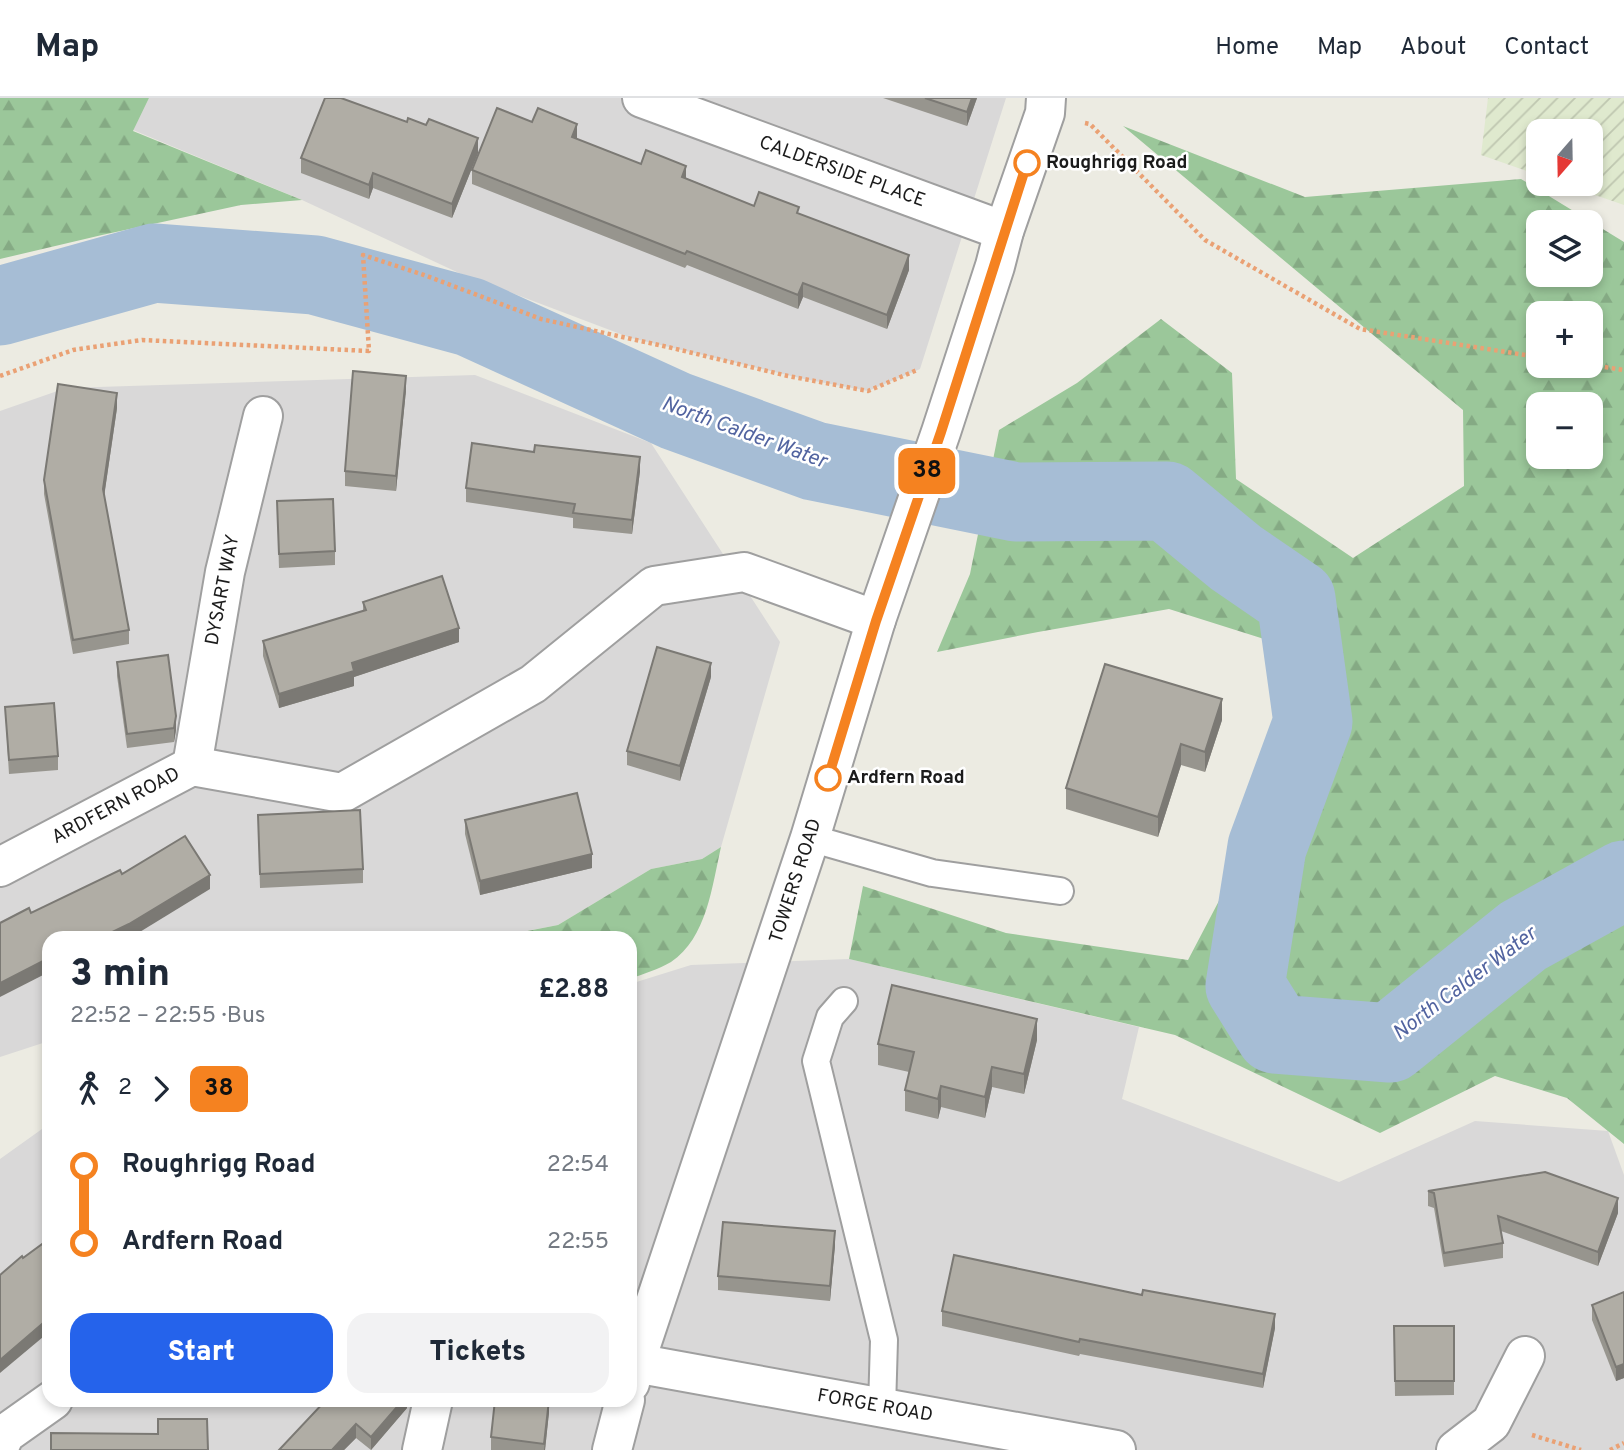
<!DOCTYPE html>
<html lang="en">
<head>
<meta charset="utf-8">
<style>
	:root { --surface:#fff; --page:#f2f2f3; --text:#1f2937; --muted:#747a83; --line:#e0e1e3; --accent:#2563eb }
	body { margin:0; font-family:Overpass,sans-serif; background:var(--page); color:var(--text); height:100vh; display:flex; flex-direction:column; font-size:26px; white-space:nowrap }
	* { box-sizing:border-box; margin:0 }
	p { font-size:23px; color:var(--muted) }
	.icon { flex:none; width:38px; height:38px; fill:none; stroke:currentColor; stroke-width:2; stroke-linecap:round; stroke-linejoin:round }
	.map { position:relative; flex:1; overflow:hidden }
	.sheet { position:absolute; left:42px; top:833px; width:595px; height:476px; display:flex; flex-direction:column; background:var(--surface); border-radius:21px; box-shadow:0 4px 10px #0003 }
	.sheet>* { flex:none }
	.badge { padding:0 14px; border-radius:10px; font-size:24px; line-height:46px }
	.needle { width:46px; rotate:200deg }
	.tools { position:absolute; left:1526px; top:21px; display:grid; gap:14px }
	.tools a { display:grid; place-items:center; width:77px; height:77px; border-radius:14px; background:var(--surface); box-shadow:0 4px 10px #0003; font-size:35px }
	.map>.badge { position:absolute; translate:-50% -50%; box-shadow:0 0 0 4px #fff }
	.legs { display:flex; align-items:center; gap:10px; height:77px; padding:0 28px; font-size:23px }
	.legs p { margin-inline-start:auto }
	.headline { display:flex; align-items:center; justify-content:space-between; height:119px; padding:0 28px }
	h1 { font-size:38px; font-weight:800; line-height:52px }
	.action { display:flex; gap:14px; margin-top:auto; padding:14px 28px }
	.action a { flex:1; height:80px; border-radius:21px; background:var(--accent); color:#fff; font-size:28px; font-weight:800; line-height:80px; text-align:center }
	.action a+a { background:var(--page); color:var(--text) }
	ul { padding:0 28px; list-style:none }
	li { display:flex; align-items:center; gap:24px; height:77px; font-size:26px }
	li i { display:grid; place-items:center; width:10px; height:100%; margin:0 9px; background:currentColor }
	li i::after { content:''; width:18px; height:18px; margin:-9px; border:5px solid; border-radius:50%; background:var(--surface) }
	li p { margin-inline-start:auto }
	li:first-child i { background:linear-gradient(#0000 50%,currentColor 0) }
	li:last-child i { background:linear-gradient(currentColor 50%,#0000 0) }
	header { display:flex; align-items:center; gap:42px; box-sizing:border-box; height:98px; padding:0 35px; background:var(--surface); border-bottom:2px solid var(--line) }
	header strong { font-size:33px }
	nav { display:flex; gap:38px; margin-inline-start:auto; font-size:24px }
	.map>svg:first-child { display:block }
	.residential { fill:#d9d8d8 }
	.farmland { fill:url(#farmland-furrows) }
	.forest { fill:url(#forest-firs); fill-rule:evenodd }
	.lines { fill:none; stroke-linecap:round; stroke-linejoin:round }
	.river { stroke:#a6bdd5; stroke-width:79 }
	.service-casing { stroke:#9f9f9f; stroke-width:30 }
	.minor-casing { stroke:#9f9f9f; stroke-width:42 }
	.tertiary-casing { stroke:#9f9f9f; stroke-width:42 }
	.path { stroke:#eaa174; stroke-width:4.5; stroke-dasharray:3.5 3.5; stroke-linecap:butt }
	.service { stroke:#fff; stroke-width:26 }
	.minor { stroke:#fff; stroke-width:38 }
	.tertiary { stroke:#fff; stroke-width:38 }
	.wall { fill:#97958e }
	.shaded-wall { fill:#7b7974 }
	.building { fill:#b0ada5; stroke:#7b7974; stroke-width:2 }
	.line-1-casing { stroke:#fff; stroke-width:16 }
	.line-1 { stroke:#f58220; stroke-width:10 }
	.stop-1-dot { fill:#fff; stroke:#f58220; stroke-width:3.5 }
	.labels { text-anchor:middle; dominant-baseline:central; stroke-width:5; stroke-linejoin:round; paint-order:stroke }
	.stop-label { font-size:19px; font-weight:bold; fill:#1b1b1b; stroke:#fff; text-anchor:start }
	.street-label { font-size:19px; fill:#1b1b1b; stroke:#fff }
	.water-label { font-size:21px; font-style:italic; fill:#5264a0; stroke:#fff }
</style>
</head>
<body>
<header>
<strong>Map</strong>
<nav><a>Home</a><a>Map</a><a>About</a><a>Contact</a></nav>
</header>
<div class="map">
<svg width="1624" height="1352" viewBox="0 0 1624 1352">
	<defs>
		<pattern id="farmland-furrows" width="10" height="10" patternUnits="userSpaceOnUse" patternTransform="scale(1.75)"><rect width="10" height="10" fill="#dfe9ce"/><path d="M-1 1l2-2M0 10L10 0M9 11l2-2" fill="none" stroke="#bfc7b0"/></pattern>
		<pattern id="forest-firs" width="22" height="20" patternUnits="userSpaceOnUse" patternTransform="scale(1.75)"><rect width="22" height="20" fill="#9bc79a"/><path d="M5 1l3.5 6h-7zM16 11l3.5 6h-7z" fill="#85aa84"/></pattern>
	</defs>
	<rect width="100%" height="100%" fill="#ecebe2"/>
	<!-- residential -->
	<g class="residential">
		<polygon points="149,0 1006,0 920,271 868,293 804,281 631,240 459,175 302,102 133,32"/>
		<polygon points="475,277 651,345 780,544 721,749 702,761 651,771 558,827 490,840 49,840 49,943 0,959 0,313 66,290"/>
		<polygon points="849,861 1139,929 1122,1001 1339,1084 1475,1023 1608,1033 1624,1077 1624,1352 0,1352 0,1061 49,1026 49,1302 630,1302 630,886 691,867"/>
	</g>
	<!-- farmland -->
	<polygon class="farmland" points="1488,0 1624,0 1624,107 1563,86 1591,86 1591,33 1538,33 1538,77 1481,57"/>
	<!-- forest -->
	<g class="forest">
		<polygon points="0,0 149,0 133,33 302,102 241,107 102,137 0,161"/>
		<path d="M1123,28L1305,99L1521,81L1624,144V1046L1567,1000L1495,978L1380,1035L1175,937L849,861L863,788L1006,835L1188,862L1343,566L1169,511L1038,534L937,554L970,476L999,332L1077,285L1161,221L1232,275L1236,381L1353,460L1464,388L1463,312ZM1538,124H1591V177H1538ZM1591,215V268H1538V215ZM1538,306H1591V359H1538Z"/>
		<path d="M721,749C712,788 707,840 671,864C659,871 643,876 630,881V840H491L558,827L651,771L702,761Z"/>
	</g>
	<g class="lines">
		<!-- river -->
		<polyline class="river" points="0,208 154,165 315,177 470,219 676,313 814,363 1016,404 1167,403 1236,460 1296,501 1313,624 1267,749 1245,888 1275,936 1390,945 1523,838 1624,782"/>
		<defs>
			<g id="service">
				<polyline points="810,740 932,775 1060,793"/>
				<polyline points="844,903 830,919 816,963 884,1242 882,1310"/>
			</g>
			<g id="minor">
				<polyline points="642,0 1004,133"/>
				<polyline points="192,668 225,474 263,318"/>
				<polyline points="0,769 192,668 342,695 533,586 654,488 744,474 876,522"/>
				<polyline points="635,1265 1116,1352"/>
				<polyline points="0,1347 5,1336 53,1302"/>
				<polyline points="422,1352 433,1302"/>
				<polyline points="1456,1352 1491,1325 1525,1258"/>
			</g>
			<g id="tertiary">
				<polyline points="630,1285 635,1265 810,740 876,522 941,334 995,168 1004,133 1045,15 1046,0"/>
				<polyline points="612,1352 625,1302"/>
			</g>
		</defs>
		<!-- service casing -->
		<use href="#service" class="service-casing"/>
		<!-- minor casing -->
		<use href="#minor" class="minor-casing"/>
		<!-- tertiary casing -->
		<use href="#tertiary" class="tertiary-casing"/>
		<!-- path -->
		<g class="path">
			<polyline points="1085,25 1090,26 1205,142 1360,231 1538,259"/>
			<polyline points="1591,267 1624,272"/>
			<polyline points="0,278 73,252 142,242 369,253 363,157 424,177 541,221 668,249 788,278 868,293 917,272"/>
			<polyline points="1532,1337 1581,1352"/>
			<polyline points="1610,1352 1624,1345"/>
		</g>
		<!-- service -->
		<use href="#service" class="service"/>
		<!-- minor -->
		<use href="#minor" class="minor"/>
		<!-- tertiary -->
		<use href="#tertiary" class="tertiary"/>
	</g>
	<!-- wall -->
	<g class="wall">
		<polygon points="883,0 977,0 967,28"/>
		<polygon points="532,24 641,66 686,80 754,108 799,116 909,172 887,231 803,199 798,211 687,167 685,170 472,86 472,72"/>
		<polygon points="478,55 452,120 373,90 369,101 301,75 301,60"/>
		<polygon points="406,292 396,393 345,388 345,373"/>
		<polygon points="117,310 104,398 129,532 129,546 73,556 44,396 44,382"/>
		<polygon points="640,373 632,436 573,430 573,420 466,404 466,390"/>
		<polygon points="277,403 335,453 335,467 279,470"/>
		<polygon points="363,504 459,544 354,579 354,588 279,610 263,558 263,543 363,513"/>
		<polygon points="117,564 176,632 174,644 127,650 117,578"/>
		<polygon points="711,579 680,683 627,667 627,653"/>
		<polygon points="5,609 58,658 58,672 9,676"/>
		<polygon points="1222,622 1205,674 1181,667 1158,739 1066,711 1066,690"/>
		<polygon points="258,717 363,771 363,785 260,790"/>
		<polygon points="465,722 592,770 480,797 465,736"/>
		<polygon points="1037,942 1024,996 992,989 985,1020 941,1009 938,1021 905,1013 905,992 909,974 878,967 878,946"/>
		<polygon points="1428,1093 1618,1115 1598,1168 1501,1133 1503,1145 1503,1160 1444,1169 1434,1110 1428,1108"/>
		<polygon points="835,1147 830,1203 718,1192 718,1178"/>
		<polygon points="1624,1194 1624,1280 1616,1283 1592,1222 1592,1207"/>
		<polygon points="942,1213 1275,1230 1263,1290 1080,1256 1079,1258 942,1228"/>
		<polygon points="1394,1228 1454,1228 1454,1297 1395,1298"/>
		<polygon points="320,1302 407,1302 407,1310 371,1352 356,1340 344,1352 279,1352 323,1305"/>
		<polygon points="549,1314 545,1352 491,1352 491,1339"/>
	</g>
	<!-- shaded-wall -->
	<g class="shaded-wall">
		<polygon points="972,0 977,0 967,28 967,14"/>
		<polygon points="577,26 577,40 572,53 572,39"/>
		<polygon points="478,40 478,55 452,120 452,106"/>
		<polygon points="686,68 686,82 682,79"/>
		<polygon points="373,75 373,90 369,101 369,87"/>
		<polygon points="909,157 909,172 887,231 887,217"/>
		<polygon points="803,185 803,199 798,211 798,197"/>
		<polygon points="406,278 406,292 396,393 396,378"/>
		<polygon points="117,295 117,310 103,406 103,391"/>
		<polygon points="640,359 640,373 632,436 632,422"/>
		<polygon points="459,530 459,544 354,579 354,588 279,610 279,596 352,565"/>
		<polygon points="711,565 711,579 680,683 680,668"/>
		<polygon points="1222,601 1222,622 1205,674 1205,654"/>
		<polygon points="176,618 176,632 174,644 174,630"/>
		<polygon points="1181,646 1181,667 1158,739 1158,719"/>
		<polygon points="592,756 592,770 480,797 480,783"/>
		<polygon points="210,777 210,791 130,840 100,840"/>
		<polygon points="49,860 49,874 0,899 0,885"/>
		<polygon points="1037,921 1037,942 1024,996 1024,976"/>
		<polygon points="992,969 992,989 985,1020 985,999"/>
		<polygon points="941,988 941,1009 938,1021 938,1001"/>
		<polygon points="1618,1100 1618,1115 1598,1168 1598,1154"/>
		<polygon points="835,1133 835,1147 830,1203 830,1188"/>
		<polygon points="1275,1216 1275,1230 1263,1290 1263,1276"/>
		<polygon points="49,1220 49,1234 0,1275 0,1262"/>
		<polygon points="1624,1266 1624,1280 1616,1283 1616,1269"/>
		<polygon points="403,1302 407,1302 407,1310 371,1352 371,1339"/>
		<polygon points="549,1302 549,1314 545,1352 544,1352"/>
		<polygon points="356,1326 356,1340 344,1352 332,1352"/>
	</g>
	<!-- building -->
	<g class="building">
		<polygon points="325,0 341,0 407,24 408,20 426,27 429,21 478,40 452,106 373,75 369,87 301,60"/>
		<polygon points="925,0 972,0 967,14"/>
		<polygon points="497,10 532,24 538,10 577,26 572,39 641,66 646,52 686,68 682,79 754,108 759,94 799,109 797,115 909,157 887,217 803,185 798,197 687,153 685,156 472,72"/>
		<polygon points="353,273 406,278 396,378 345,373"/>
		<polygon points="58,286 117,295 103,391 129,532 73,542 44,382"/>
		<polygon points="472,345 534,354 535,347 640,359 632,422 573,415 575,406 466,390"/>
		<polygon points="333,401 335,453 279,456 277,403"/>
		<polygon points="442,478 459,530 352,565 354,573 279,596 263,543 366,512 363,504"/>
		<polygon points="657,549 711,565 680,668 627,653"/>
		<polygon points="168,557 176,618 174,630 127,636 117,564"/>
		<polygon points="1105,566 1222,601 1205,654 1181,646 1158,719 1066,690"/>
		<polygon points="54,605 58,658 9,662 5,609"/>
		<polygon points="577,695 592,756 480,783 465,722"/>
		<polygon points="360,712 363,771 260,776 258,717"/>
		<polygon points="185,738 210,777 129,826 100,840 49,840 49,860 0,885 0,825 29,810 31,815 120,772 122,776"/>
		<polygon points="892,887 1037,921 1024,976 992,969 985,999 941,988 938,1001 905,992 914,954 878,946"/>
		<polygon points="1545,1074 1618,1100 1598,1154 1498,1118 1503,1145 1444,1155 1434,1095 1428,1093"/>
		<polygon points="723,1124 835,1133 830,1188 718,1178"/>
		<polygon points="49,1141 49,1220 0,1262 0,1177 22,1158 23,1160"/>
		<polygon points="954,1157 1142,1197 1143,1192 1275,1216 1263,1276 1080,1241 1079,1244 942,1213"/>
		<polygon points="1624,1194 1624,1266 1616,1269 1592,1207"/>
		<polygon points="1394,1228 1454,1228 1454,1283 1395,1283"/>
		<polygon points="326,1302 403,1302 371,1339 356,1326 332,1352 279,1352"/>
		<polygon points="495,1302 549,1302 544,1346 491,1339"/>
		<polygon points="158,1321 207,1321 208,1352 51,1352 51,1335 158,1336"/>
	</g>
	<g class="lines">
		<defs>
			<polyline id="line-1" points="828,680 876,523 941,334 1027,65"/>
		</defs>
		<!-- line-1 casing -->
		<use href="#line-1" class="line-1-casing"/>
		<!-- line-1 -->
		<use href="#line-1" class="line-1"/>
	</g>
	<!-- markers -->
	<g class="stop-1-dot">
		<circle cx="1027" cy="65" r="12"/>
		<circle cx="828" cy="680" r="12"/>
	</g>
	<g class="labels">
		<!-- stop labels -->
		<g class="stop-label">
			<text x="1046" y="65">Roughrigg Road</text>
			<text x="847" y="680">Ardfern Road</text>
		</g>
		<!-- street labels -->
		<g class="street-label">
			<text transform="translate(842 74) rotate(20)">CALDERSIDE PLACE</text>
			<text transform="translate(223 492) rotate(-79)">DYSART WAY</text>
			<text transform="translate(116 708) rotate(-28)">ARDFERN ROAD</text>
			<text transform="translate(796 783) rotate(-72)">TOWERS ROAD</text>
			<text transform="translate(875 1308) rotate(10)">FORGE ROAD</text>
		</g>
		<!-- water labels -->
		<g class="water-label">
			<text transform="translate(744 335) rotate(20)">North Calder Water</text>
			<text transform="translate(1465 886) rotate(-37)">North Calder Water</text>
		</g>
	</g>
</svg>
<div class="tools">
<a><svg class="needle" viewBox="-14 -14 28 28"><path d="M0-13l5 13h-10z" fill="#e53935"/><path d="M0 13l5-13h-10z" fill="#747a83"/></svg></a>
<a><svg class="icon" aria-label="layers" viewBox="0 0 24 24"><path d="M12 4l9 5-9 5-9-5zM3 14l9 5 9-5"/></svg></a>
<a>+</a>
<a>−</a>
</div>
<b class="badge" style="left:927px;top:373px;background:#f58220;color:#111">38</b>
<section class="sheet">
<div class="headline"><div><h1>3 min</h1><p>22:52 – 22:55 · Bus</p></div><b>£2.88</b></div>
<div class="legs"><svg class="icon" aria-label="walk" viewBox="0 0 24 24"><circle cx="13" cy="4" r="2"/><path d="M13 8l-2 6 4 7M11 14l-3 7M7 12l3-4h3l4 4"/></svg>2<svg class="icon" aria-label="forward" viewBox="0 0 24 24"><path d="M9 5l7 7-7 7"/></svg><b class="badge" style="background:#f58220;color:#111">38</b></div>
<ul>
<li><i style="color:#f58220"></i><b>Roughrigg Road</b><p>22:54</p></li>
<li><i style="color:#f58220"></i><b>Ardfern Road</b><p>22:55</p></li>
</ul>
<div class="action"><a>Start</a><a>Tickets</a></div>
</section>
</div>
</body>
</html>
